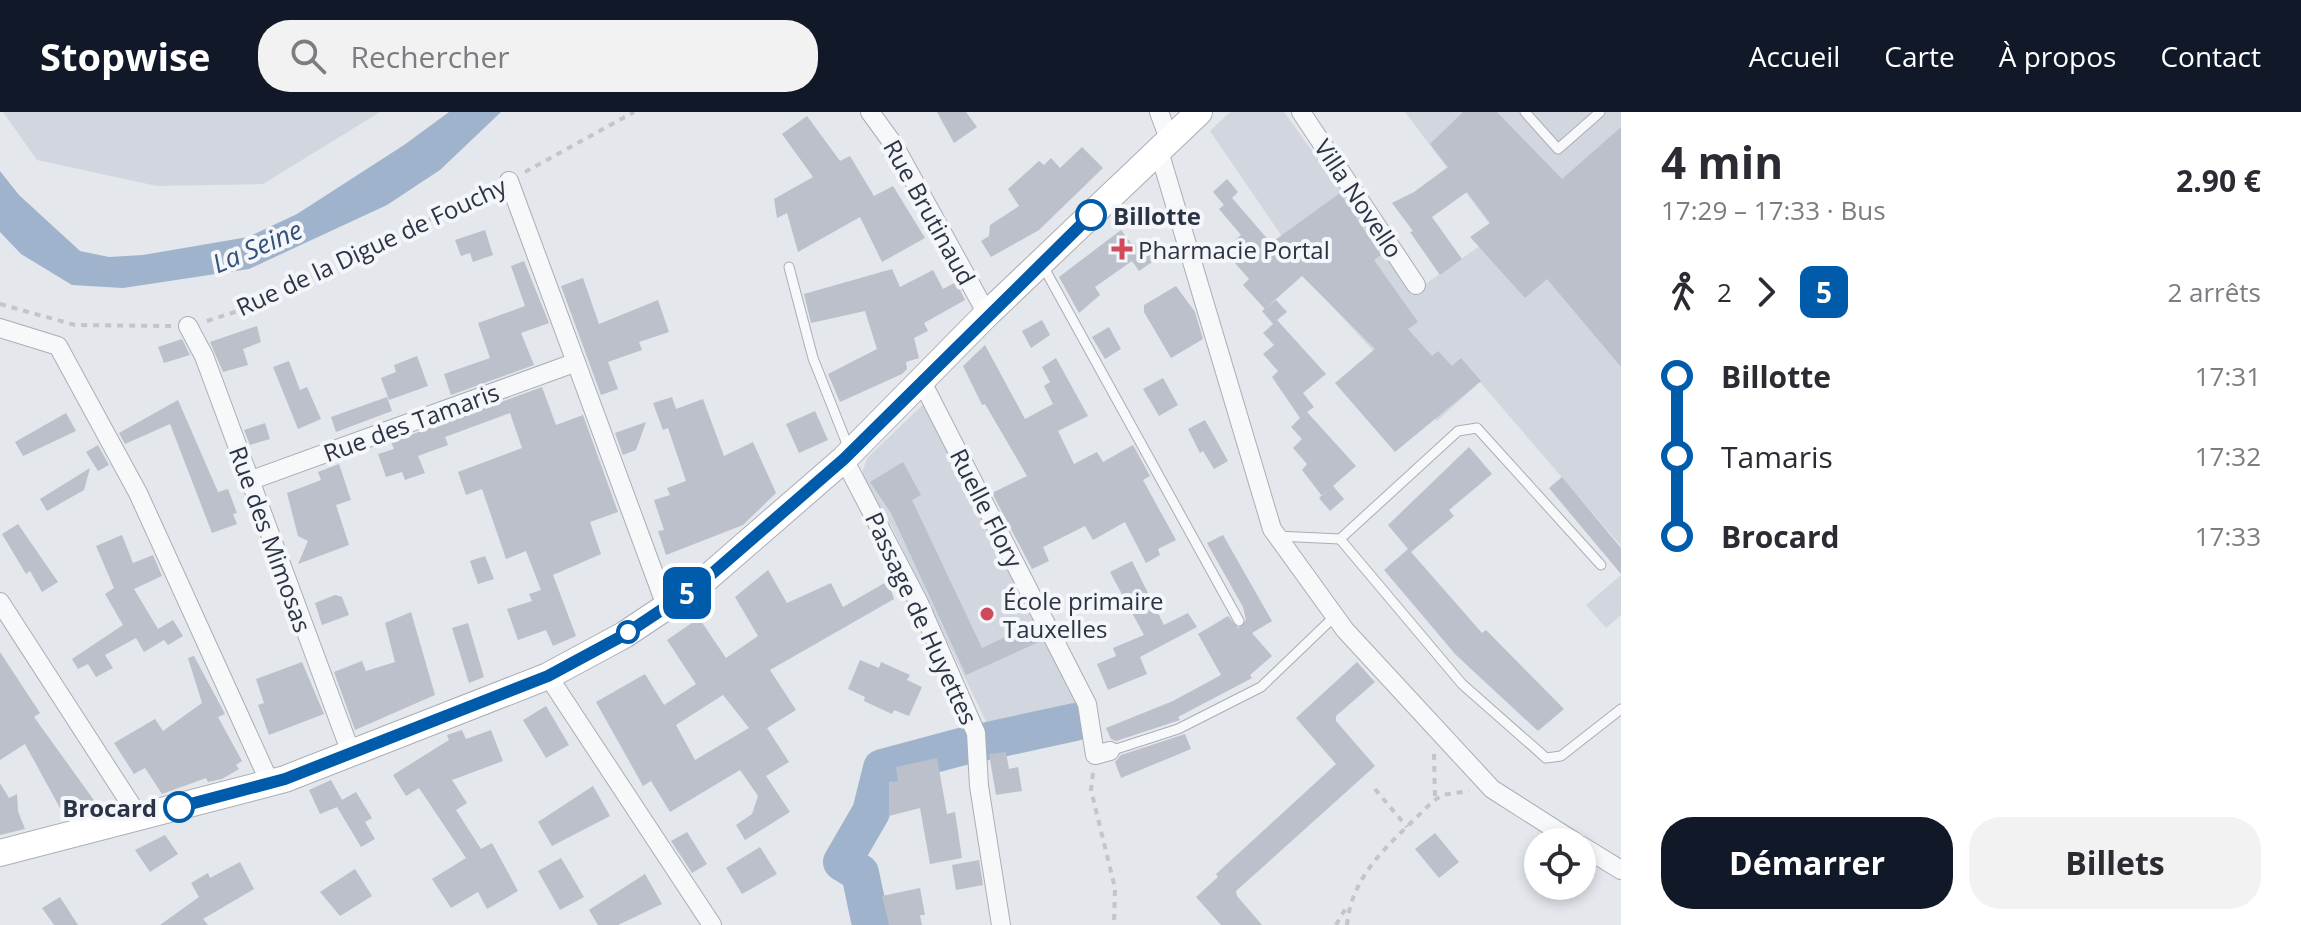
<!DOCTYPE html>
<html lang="fr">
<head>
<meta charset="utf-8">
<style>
	:root { --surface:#fff; --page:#f2f2f3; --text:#2b2b33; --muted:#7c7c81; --accent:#111827 }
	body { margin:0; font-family:"Open Sans",sans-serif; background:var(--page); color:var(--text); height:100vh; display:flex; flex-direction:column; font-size:30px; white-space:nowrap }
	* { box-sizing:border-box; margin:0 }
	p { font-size:26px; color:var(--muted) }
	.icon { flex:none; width:44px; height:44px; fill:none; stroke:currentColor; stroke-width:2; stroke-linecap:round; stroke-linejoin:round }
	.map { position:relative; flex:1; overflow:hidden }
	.drawer { display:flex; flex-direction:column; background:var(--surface); width:680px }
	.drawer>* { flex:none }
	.badge { padding:0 16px; border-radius:12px; font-size:28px; line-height:52px }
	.fabs { position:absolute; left:1524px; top:716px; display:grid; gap:16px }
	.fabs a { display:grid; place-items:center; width:72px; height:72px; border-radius:50%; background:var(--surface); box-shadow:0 4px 12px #0003; font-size:40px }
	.map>.badge { position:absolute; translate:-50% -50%; box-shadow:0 0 0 4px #fff }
	.legs { display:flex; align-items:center; gap:12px; height:88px; padding:0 40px; font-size:26px }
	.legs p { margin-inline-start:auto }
	.overview { display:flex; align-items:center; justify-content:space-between; height:136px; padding:0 40px }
	h1 { font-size:44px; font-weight:700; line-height:60px }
	.primary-button { display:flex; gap:16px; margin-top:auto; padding:16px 40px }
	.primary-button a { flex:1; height:92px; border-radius:32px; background:var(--accent); color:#fff; font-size:32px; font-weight:700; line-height:92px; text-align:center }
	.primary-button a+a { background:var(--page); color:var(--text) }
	ul { padding:0 40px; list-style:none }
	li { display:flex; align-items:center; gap:28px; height:80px; font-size:30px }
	li i { display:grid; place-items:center; width:12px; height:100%; margin:0 10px; background:currentColor }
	li i::after { content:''; width:20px; height:20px; margin:-10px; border:6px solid; border-radius:50%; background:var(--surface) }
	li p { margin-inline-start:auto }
	li:first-child i { background:linear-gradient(#0000 50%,currentColor 0) }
	li:last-child i { background:linear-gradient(currentColor 50%,#0000 0) }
	header { display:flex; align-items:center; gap:48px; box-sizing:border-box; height:112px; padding:0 40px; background:var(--accent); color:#fff }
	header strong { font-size:38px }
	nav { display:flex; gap:44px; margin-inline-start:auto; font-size:28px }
	.search { width:560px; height:72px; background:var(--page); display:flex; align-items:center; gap:20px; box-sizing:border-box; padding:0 28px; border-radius:32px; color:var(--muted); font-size:30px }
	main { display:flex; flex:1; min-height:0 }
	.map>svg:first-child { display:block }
	.built { fill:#d2d6de }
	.water { fill:#9fb4cc }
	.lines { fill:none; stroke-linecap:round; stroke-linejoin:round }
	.river { stroke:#9fb4cc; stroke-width:38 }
	.building { fill:#bbc0ca; fill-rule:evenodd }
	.lane-casing { stroke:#a9aeb7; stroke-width:11 }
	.street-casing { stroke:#a9aeb7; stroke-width:20 }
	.secondary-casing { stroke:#a9aeb7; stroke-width:28 }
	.path { stroke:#c2c5cb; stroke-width:4; stroke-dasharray:6 6; stroke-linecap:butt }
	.lane { stroke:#f7f8fa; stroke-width:9 }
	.street { stroke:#f7f8fa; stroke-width:18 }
	.secondary { stroke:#fff; stroke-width:26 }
	.line-1-casing { stroke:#fff; stroke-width:18 }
	.line-1 { stroke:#005baa; stroke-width:12 }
	.stop-1-dot { fill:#fff; stroke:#005baa; stroke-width:4 }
	.poi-dot { fill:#d1495b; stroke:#f4f6f9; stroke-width:3 }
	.labels { text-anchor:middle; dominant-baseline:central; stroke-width:8; stroke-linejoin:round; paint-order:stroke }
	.street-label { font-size:24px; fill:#2b3445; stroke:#f4f6f9 }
	.stop-label { font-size:24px; font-weight:bold; fill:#2b3445; stroke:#f4f6f9; text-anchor:start }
	.poi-label { font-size:24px; fill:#2b3445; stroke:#f4f6f9; text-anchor:start }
	.water-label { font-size:26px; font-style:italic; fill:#34527a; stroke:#f4f6f9 }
</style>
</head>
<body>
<header>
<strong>Stopwise</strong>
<div class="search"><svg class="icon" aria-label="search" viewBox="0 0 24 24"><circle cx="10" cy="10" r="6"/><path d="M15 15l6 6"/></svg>Rechercher</div>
<nav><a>Accueil</a><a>Carte</a><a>À propos</a><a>Contact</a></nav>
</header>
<main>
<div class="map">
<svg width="1621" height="813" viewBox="0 0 1621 813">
	<rect width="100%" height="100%" fill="#e4e7ec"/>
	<!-- built -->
	<g class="built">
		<polygon points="3,0 380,0 263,72 157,74 37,48"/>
		<polygon points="1230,0 1284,0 1414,180 1497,122 1405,0 1621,0 1621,434 1480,270 1437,309 1322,183 1210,19"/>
		<polygon points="930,286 1083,589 1079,604 992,622 892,415 861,364 867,346"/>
		<polygon points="1621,463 1621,503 1606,516 1586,493"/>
	</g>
	<!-- water -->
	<polygon class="water" points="449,0 501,0 440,58 387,93 249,157 123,176 72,173 21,142 0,120 0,59 19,83 80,139 109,145 143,143 248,125 297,102 404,33"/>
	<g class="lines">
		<!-- river -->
		<polyline class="river" points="871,813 860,761 842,750 871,700 882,656 964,634 1075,610"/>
	</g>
	<!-- building -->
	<g class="building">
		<polygon points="937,0 966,0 977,15 954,31"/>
		<polygon points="1463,0 1497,0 1562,67 1621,15 1621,255 1547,167 1525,186 1470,125 1490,111 1467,80 1432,105 1462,147 1440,163 1410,120 1413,119 1392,91 1414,80 1448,55 1430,32"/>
		<polygon points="807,4 840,49 850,44 874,84 893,74 925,126 882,150 860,105 798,140 787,101 777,106 774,87 813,65 782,22"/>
		<polygon points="1082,35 1103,56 1039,118 991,145 981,129 989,124 990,113 1019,94 1008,77 1039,49 1044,53 1051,46 1060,56"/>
		<polygon points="1227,67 1238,80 1232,86 1271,131 1340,81 1381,143 1374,148 1418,210 1408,217 1432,244 1438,239 1452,254 1461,246 1481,269 1395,340 1335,271 1375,237 1302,164 1265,197 1243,173 1249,167 1234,150 1246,140 1236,127 1241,123 1219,97 1224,93 1213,80"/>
		<polygon points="485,118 493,143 473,150 470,141 461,144 455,128"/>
		<polygon points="1121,118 1131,131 1153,134 1151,136 1158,146 1139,159 1132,149 1095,175 1100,183 1079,201 1059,165"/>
		<polygon points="524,149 549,211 521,221 534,253 451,283 444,262 490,246 478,211 525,194 511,154"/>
		<polygon points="892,157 900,175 933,158 943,177 956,170 965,188 924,211 928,219 914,226 919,246 906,250 907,257 902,262 840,290 828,262 877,237 865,199 811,211 804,182"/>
		<polygon points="583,166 599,212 658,188 669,220 639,230 642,238 608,250 618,277 601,283 561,174"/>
		<polygon points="1176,174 1195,200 1203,227 1171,246 1144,200 1144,193"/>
		<polygon points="1276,188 1287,200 1277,208 1326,262 1303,281 1314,295 1307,300 1356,354 1333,374 1344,387 1330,399 1319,386 1331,376 1322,384 1302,358 1307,352 1293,336 1302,327 1291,315 1300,306 1272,265 1278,259 1263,242 1274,233 1263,221 1273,212 1262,199"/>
		<polygon points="1042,208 1050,223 1031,236 1022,219"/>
		<polygon points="257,214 261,230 243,237 248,253 223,260 210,230"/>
		<polygon points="1109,215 1121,237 1105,247 1092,225"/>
		<polygon points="182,227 190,243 164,251 158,235"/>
		<polygon points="985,233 1025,307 1053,292 1044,274 1050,270 1042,255 1056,246 1088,304 1058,319 1074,352 1097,340 1103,350 1133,333 1150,364 1143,368 1176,428 1158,437 1160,443 1146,451 1125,410 1093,428 1085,414 1043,435 1049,449 1032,457 992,381 1027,364 985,292 982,293 963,254"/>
		<polygon points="417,244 428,274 389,288 381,266 396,260 394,253"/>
		<polygon points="289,249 300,278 307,275 321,307 298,317 273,255"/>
		<polygon points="1163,266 1178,293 1159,304 1143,277"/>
		<polygon points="542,275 556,313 583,303 618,400 590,410 601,442 553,463 576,524 553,534 546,518 518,528 507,497 532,489 529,482 541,478 526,439 506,447 482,377 466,383 458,360 522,336 510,301 445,325 448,333 418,344 425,361 405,368 402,360 386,365 378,342 394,337 391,330"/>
		<polygon points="387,285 392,299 336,320 331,305"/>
		<polygon points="672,285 676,297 703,287 724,344 753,330 776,381 743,413 666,443 658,419 664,418 654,388 670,383 667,376 686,369 668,316 663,318 653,291"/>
		<polygon points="178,288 218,380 228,377 237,401 233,402 237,412 212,421 170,312 125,332 119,321"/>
		<polygon points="815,299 828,328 799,341 786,312"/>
		<polygon points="66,301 76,319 23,344 15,330"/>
		<polygon points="1205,308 1228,349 1214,357 1203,339 1200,341 1188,317"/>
		<polygon points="646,310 636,338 623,343 615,321"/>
		<polygon points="265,311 270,327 250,333 244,318"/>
		<polygon points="98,333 109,353 98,359 86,340"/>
		<polygon points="1469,335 1492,362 1449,398 1454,404 1411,440 1482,521 1486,518 1564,597 1538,619 1456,543 1384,458 1408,437 1388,413"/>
		<polygon points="903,350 921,383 912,388 982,536 1033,512 1041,529 966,563 891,401 870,370"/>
		<polygon points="339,352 351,388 336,393 349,433 298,452 308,429 298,424 287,381 321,368 318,360"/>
		<polygon points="90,356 84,378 47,399 40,387"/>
		<polygon points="1562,365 1621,436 1621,462 1549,376"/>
		<polygon points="18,412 58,470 42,480 30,459 26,462 2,422"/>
		<polygon points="122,423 133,451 153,443 162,464 134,477 158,517 173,508 183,524 168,533 164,528 144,540 136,526 105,543 113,556 96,565 88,552 78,557 72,547 123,513 105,482 114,476 96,434"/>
		<polygon points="1223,423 1272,509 1252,521 1272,544 1250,563 1252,566 1178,605 1180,608 1116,629 1111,627 1106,616 1173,589 1221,563 1198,522 1228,504 1238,516 1246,508 1243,495 1207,431"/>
		<polygon points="485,444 494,467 478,472 470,449"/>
		<polygon points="1132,449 1164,513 1188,501 1197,515 1140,545 1147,562 1108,578 1097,552 1116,544 1113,536 1144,523 1110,460"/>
		<path d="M768,458L787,491L831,471L843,495L888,469L894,487L770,558L796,598L767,616L789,650L766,664L790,700L745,728L736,713L752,702L758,684L740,658L670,700L651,669L643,674L596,590L645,562L664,593L696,572L667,528L699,506L726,546L758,524L735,485ZM723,583L749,616L695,648L676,613Z"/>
		<polygon points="335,483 342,485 349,503 322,513 315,491"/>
		<polygon points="411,500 435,583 355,618 334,560 362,549 366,559 395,550 385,511"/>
		<polygon points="468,511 484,565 469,571 452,516"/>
		<polygon points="0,540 40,601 34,605 101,698 66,707 25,632 0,648"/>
		<polygon points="194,544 225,602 218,605 242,649 236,653 239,657 222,667 208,670 206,666 162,682 145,656 134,662 114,631 155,607 163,619 202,591 188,546"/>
		<polygon points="860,548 879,556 881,550 910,563 907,568 922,575 909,604 894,598 892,602 864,589 865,585 848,577"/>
		<polygon points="302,550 324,602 269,623 258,593 264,591 256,567"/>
		<polygon points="1357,550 1375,570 1336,604 1336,609 1375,654 1236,779 1237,784 1262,813 1221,813 1196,785 1218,765 1216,762 1336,652 1296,606"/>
		<polygon points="546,594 569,633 546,646 523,608"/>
		<polygon points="462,618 466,627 491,618 503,649 452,668 467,691 456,698 481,737 492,731 518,779 487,797 478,780 451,796 432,767 466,746 419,676 406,684 393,663 449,628 447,623"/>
		<polygon points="1185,622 1191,637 1121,666 1115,650 1121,643"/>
		<polygon points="1006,640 1009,657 1018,655 1022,679 996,683 989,642"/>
		<polygon points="937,646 947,702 955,700 962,746 930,752 920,696 889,704 889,670 898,669 896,655"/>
		<polygon points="331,668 342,688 356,680 372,706 365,710 375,727 361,735 337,695 320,702 309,678"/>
		<polygon points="0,671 9,686 17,682 18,699 25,717 0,723"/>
		<polygon points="593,674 610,704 552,734 538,710"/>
		<polygon points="687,720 707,752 692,761 671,729"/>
		<polygon points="1435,721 1459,750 1439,766 1415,737"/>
		<polygon points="165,723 178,742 150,760 135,738"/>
		<polygon points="760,735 777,762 742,782 726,756"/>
		<polygon points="561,746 584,785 560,798 538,759"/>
		<polygon points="979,748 983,773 956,778 952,753"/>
		<polygon points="240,750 254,777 203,807 208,813 160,813 199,785 191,771 208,761 210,766"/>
		<polygon points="355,757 372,784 340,804 320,780"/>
		<polygon points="645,762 662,792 618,813 598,813 589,798"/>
		<polygon points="920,776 925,803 920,803 922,813 889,813 882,784"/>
		<polygon points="60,785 78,813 54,813 42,796"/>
	</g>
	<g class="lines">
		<defs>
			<g id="lane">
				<polyline points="1525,0 1558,37 1600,0"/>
				<polyline points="1043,154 1239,509"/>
				<polyline points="789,155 813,246 849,337"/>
				<polyline points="1277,424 1340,427 1458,319 1477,316 1601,453"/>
				<polyline points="1340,427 1462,572 1546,646 1561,644 1621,597"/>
				<polyline points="1110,639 1178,617 1261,575 1335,504"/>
			</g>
			<g id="street">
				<polyline points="870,0 894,33 987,202"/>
				<polyline points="1159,0 1169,27"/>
				<polyline points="1301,0 1416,173"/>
				<polyline points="1159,39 1272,417 1345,518 1492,677 1575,730"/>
				<polyline points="509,69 666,494"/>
				<polyline points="188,214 204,244 351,641"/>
				<polyline points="0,216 58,234 138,381 270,671"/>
				<polyline points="921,268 1087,592 1095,643 1110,639"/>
				<polyline points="844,347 919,491 976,621 979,674 1001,813"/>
				<polyline points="249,369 574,251"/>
				<polyline points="0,490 139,705"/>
				<polyline points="548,564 712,813"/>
				<polyline points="1582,734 1621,758"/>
			</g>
			<polyline id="secondary" points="0,741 285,667 548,564 624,523 699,473 844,347 987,202 1199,0"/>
		</defs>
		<!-- lane casing -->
		<use href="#lane" class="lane-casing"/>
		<!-- street casing -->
		<use href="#street" class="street-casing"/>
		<!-- secondary casing -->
		<use href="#secondary" class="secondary-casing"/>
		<!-- path -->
		<g class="path">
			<polyline points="525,60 634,0"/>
			<polyline points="0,192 75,213 171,214"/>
			<polyline points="207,209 244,197 493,77"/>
			<polyline points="1434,642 1435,688"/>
			<polyline points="1093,661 1091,678 1115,776 1114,813"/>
			<polyline points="1375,677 1407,715"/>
			<polyline points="1336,813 1347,794"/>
			<path d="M1347,813C1352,759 1395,728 1431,691L1442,683L1469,679"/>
		</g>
		<!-- lane -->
		<use href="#lane" class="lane"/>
		<!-- street -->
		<use href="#street" class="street"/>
		<!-- secondary -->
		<use href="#secondary" class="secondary"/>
	</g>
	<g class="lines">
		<defs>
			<polyline id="line-1" points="179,695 285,667 548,564 624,523 699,473 844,347 1091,103"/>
		</defs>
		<!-- line-1 casing -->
		<use href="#line-1" class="line-1-casing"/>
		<!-- line-1 -->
		<use href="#line-1" class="line-1"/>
	</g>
	<!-- markers -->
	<g class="stop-1-dot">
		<circle cx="1091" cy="103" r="14"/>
		<circle cx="628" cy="520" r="10"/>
		<circle cx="179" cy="695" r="14"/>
	</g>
	<g class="poi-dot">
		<path d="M1118 125h8v8h8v8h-8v8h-8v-8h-8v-8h8z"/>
		<circle cx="987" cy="502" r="8"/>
	</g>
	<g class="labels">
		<!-- street labels -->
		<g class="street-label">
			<text transform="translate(1359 86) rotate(56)">Villa Novello</text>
			<text transform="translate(930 100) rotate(61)">Rue Brutinaud</text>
			<text transform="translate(371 134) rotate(-25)">Rue de la Digue de Fouchy</text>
			<text transform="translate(411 310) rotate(-20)">Rue des Tamaris</text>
			<text transform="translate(987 396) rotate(63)">Ruelle Flory</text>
			<text transform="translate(271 427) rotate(70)">Rue des Mimosas</text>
			<text transform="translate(922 506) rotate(65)">Passage de Huyettes</text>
		</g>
		<!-- stop labels -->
		<g class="stop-label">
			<text x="1113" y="103">Billotte</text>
			<text x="157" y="695" text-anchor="end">Brocard</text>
		</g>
		<!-- poi labels -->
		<g class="poi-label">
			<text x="1138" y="137">Pharmacie Portal</text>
			<text x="1003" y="488">École primaire<tspan x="1003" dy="28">Tauxelles</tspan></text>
		</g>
		<!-- water labels -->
		<g class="water-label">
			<text transform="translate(257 134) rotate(-23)">La Seine</text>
		</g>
	</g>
</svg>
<div class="fabs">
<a><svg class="icon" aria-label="locate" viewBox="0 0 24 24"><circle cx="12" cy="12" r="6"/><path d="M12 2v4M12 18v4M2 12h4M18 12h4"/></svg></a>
</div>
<b class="badge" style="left:687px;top:481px;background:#005baa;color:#fff">5</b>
</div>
<section class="drawer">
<div class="overview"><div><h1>4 min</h1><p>17:29 – 17:33 · Bus</p></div><b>2.90 €</b></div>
<div class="legs"><svg class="icon" aria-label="walk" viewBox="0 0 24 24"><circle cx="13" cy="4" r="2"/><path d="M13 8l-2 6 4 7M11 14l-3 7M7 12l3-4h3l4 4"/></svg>2<svg class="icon" aria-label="forward" viewBox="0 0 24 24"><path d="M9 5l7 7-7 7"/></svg><b class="badge" style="background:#005baa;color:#fff">5</b><p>2 arrêts</p></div>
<ul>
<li><i style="color:#005baa"></i><b>Billotte</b><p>17:31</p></li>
<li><i style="color:#005baa"></i><span>Tamaris</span><p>17:32</p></li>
<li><i style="color:#005baa"></i><b>Brocard</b><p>17:33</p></li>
</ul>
<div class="primary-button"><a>Démarrer</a><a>Billets</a></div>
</section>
</main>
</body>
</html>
